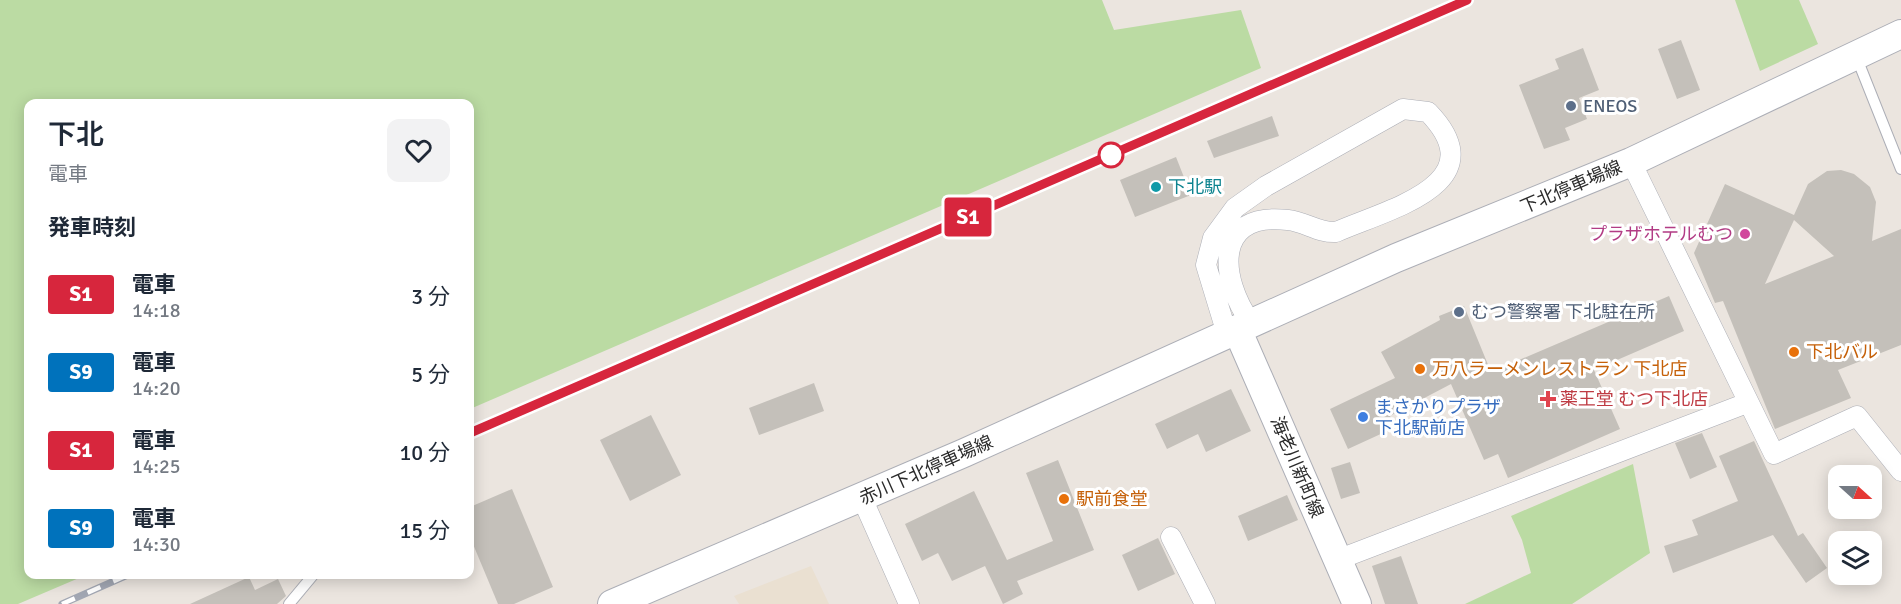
<!DOCTYPE html>
<html lang="ja">
<head>
<meta charset="utf-8">
<style>
	:root { --surface:#fff; --page:#f2f2f3; --text:#1f2937; --muted:#747a83 }
	body { margin:0; font-family:Signika,"Noto Sans JP",sans-serif; background:var(--page); color:var(--text); height:100vh; display:flex; flex-direction:column; font-size:22px; white-space:nowrap }
	* { box-sizing:border-box; margin:0 }
	p { font-size:20px; color:var(--muted) }
	.icon { flex:none; width:33px; height:33px; fill:none; stroke:currentColor; stroke-width:2; stroke-linecap:round; stroke-linejoin:round }
	.map { position:relative; flex:1; overflow:hidden }
	.side { position:absolute; left:24px; top:99px; width:450px; height:480px; display:flex; flex-direction:column; background:var(--surface); border-radius:12px; box-shadow:0 3px 15px #0003 }
	.side>* { flex:none }
	.badge { padding:0 12px; border-radius:4px; font-size:21px; line-height:39px }
	.needle { width:39px; rotate:111deg }
	.buttons { position:absolute; left:1828px; top:465px; display:grid; gap:12px }
	.buttons a { display:grid; place-items:center; width:54px; height:54px; border-radius:12px; background:var(--surface); box-shadow:0 3px 15px #0003; font-size:30px }
	.map>.badge { position:absolute; translate:-50% -50%; box-shadow:0 0 0 3px #fff }
	h2 { padding:0 24px; font-size:22px; line-height:54px }
	.round { display:grid; place-items:center; flex:none; width:63px; height:63px; border-radius:12px; background:var(--page) }
	.overview { display:flex; align-items:center; justify-content:space-between; height:102px; padding:0 24px }
	h1 { font-size:28px; font-weight:600; line-height:45px }
	ul { padding:0; list-style:none }
	li { display:flex; align-items:center; gap:18px; height:78px; padding:0 24px }
	li div { flex:1 }
	li b { display:block; font-size:22px }
	li em { font-style:normal }
	li .badge { min-width:66px; font-weight:700; text-align:center }
	.map>svg:first-child { display:block }
	.education { fill:#eae0d1 }
	.green { fill:#bbdba3 }
	.building { fill:#c4c0ba; fill-rule:evenodd }
	.lines { fill:none; stroke-linecap:round; stroke-linejoin:round }
	.service-casing { stroke:#acaeb6; stroke-width:12 }
	.minor-casing { stroke:#acaeb6; stroke-width:21 }
	.secondary-casing { stroke:#acaeb6; stroke-width:30 }
	.service { stroke:#fff; stroke-width:10 }
	.minor { stroke:#fff; stroke-width:20 }
	.secondary { stroke:#fff; stroke-width:28 }
	.rail-casing { stroke:#a2a7b3; stroke-width:7 }
	.rail { stroke:#fff; stroke-width:4.5; stroke-dasharray:14; stroke-linecap:butt }
	.line-casing { stroke:#fff; stroke-width:14 }
	.line { stroke:#d7263d; stroke-width:9 }
	.service-dot { fill:#5c6f8a; stroke:#fff; stroke-width:2 }
	.stop-dot { fill:#fff; stroke:#d7263d; stroke-width:3 }
	.culture-dot { fill:#0f9aa8; stroke:#fff; stroke-width:2 }
	.hotel-dot { fill:#d1479c; stroke:#fff; stroke-width:2 }
	.food-dot { fill:#e8710a; stroke:#fff; stroke-width:2 }
	.health-dot { fill:#e0444e; stroke:#fff; stroke-width:2 }
	.shop-dot { fill:#3f7fe0; stroke:#fff; stroke-width:2 }
	.labels { text-anchor:middle; dominant-baseline:central; stroke-width:6; stroke-linejoin:round; paint-order:stroke }
	.service-label { font-size:18px; fill:#4e5e75; stroke:#fff; text-anchor:start }
	.culture-label { font-size:18px; fill:#0d838f; stroke:#fff; text-anchor:start }
	.street-label { font-size:18px; fill:#2b2b2b; stroke:#fff }
	.hotel-label { font-size:18px; fill:#b23c85; stroke:#fff; text-anchor:end }
	.food-label { font-size:18px; fill:#c56008; stroke:#fff; text-anchor:start }
	.health-label { font-size:18px; fill:#be3a42; stroke:#fff; text-anchor:start }
	.shop-label { font-size:18px; fill:#366cbe; stroke:#fff; text-anchor:start }
</style>
</head>
<body>
<div class="map">
<svg width="1901" height="604" viewBox="0 0 1901 604">
	<rect width="100%" height="100%" fill="#ebe5df"/>
	<!-- education -->
	<polygon class="education" points="811,566 829,604 739,604 734,596"/>
	<!-- green -->
	<g class="green">
		<polygon points="0,0 1102,0 1114,30 1241,10 1261,68 470,409 470,104 28,104 28,574 86,575 18,604 0,604"/>
		<polygon points="1735,0 1799,0 1818,44 1760,71"/>
		<polygon points="1633,464 1650,553 1572,604 1465,604 1531,573 1522,540 1511,516"/>
	</g>
	<!-- building -->
	<g class="building">
		<polygon points="1681,40 1700,90 1677,99 1658,49"/>
		<polygon points="1583,48 1599,90 1579,98 1587,119 1565,128 1570,140 1544,149 1519,85 1559,69 1555,59"/>
		<polygon points="1272,116 1279,136 1214,158 1207,141"/>
		<polygon points="1176,157 1191,195 1135,217 1120,180"/>
		<path d="M1841,170L1854,174L1870,187L1876,202L1872,241L1901,229V345L1838,370L1851,398L1775,429L1723,301L1715,303L1694,253L1725,184L1794,215L1808,184L1827,171ZM1794,220L1834,256L1765,284Z"/>
		<polygon points="1669,296 1684,331 1594,370 1620,429 1508,478 1498,454 1484,460 1451,384 1390,416 1396,427 1348,449 1330,409 1395,378 1381,352 1440,320 1439,316 1464,306 1491,372"/>
		<polygon points="814,383 824,411 759,435 749,408"/>
		<polygon points="1231,389 1251,431 1206,452 1198,434 1167,449 1155,424"/>
		<polygon points="651,415 681,475 630,501 600,440"/>
		<polygon points="1702,433 1717,467 1690,479 1675,443"/>
		<polygon points="1754,441 1798,536 1803,533 1827,568 1806,583 1773,535 1673,573 1664,546 1698,535 1692,520 1738,501 1719,456"/>
		<polygon points="1058,460 1094,550 1017,581 1023,594 1003,604 985,566 952,581 938,553 922,561 905,524 974,491 1007,560 1053,541 1026,473"/>
		<polygon points="1350,462 1360,493 1341,499 1331,468"/>
		<polygon points="512,489 553,587 514,604 498,604 470,537 470,507"/>
		<polygon points="1287,495 1298,520 1248,541 1238,516"/>
		<polygon points="1158,538 1175,574 1138,591 1122,555"/>
		<polygon points="1401,556 1418,604 1385,604 1372,566"/>
		<polygon points="249,577 255,590 278,579 286,596 277,604 190,604"/>
	</g>
	<g class="lines">
		<defs>
			<g id="service">
				<polyline points="1856,56 1901,169"/>
				<polyline points="289,604 314,574"/>
			</g>
			<g id="minor">
				<polyline points="1631,162 1774,454 1857,416 1901,471"/>
				<path d="M1227,334L1206,265L1213,238L1235,208L1266,186L1403,109L1428,112C1498,184 1388,209 1336,232C1318,233 1306,222 1288,220C1213,211 1219,278 1251,323"/>
				<polyline points="862,498 909,604"/>
				<polyline points="1171,537 1205,604"/>
				<polyline points="1337,560 1747,403"/>
			</g>
			<g id="secondary">
				<polyline points="1237,329 1357,604"/>
				<polyline points="612,604 964,453 1396,258 1631,162 1901,34"/>
			</g>
		</defs>
		<!-- service casing -->
		<use href="#service" class="service-casing"/>
		<!-- minor casing -->
		<use href="#minor" class="minor-casing"/>
		<!-- secondary casing -->
		<use href="#secondary" class="secondary-casing"/>
		<!-- service -->
		<use href="#service" class="service"/>
		<!-- minor -->
		<use href="#minor" class="minor"/>
		<!-- secondary -->
		<use href="#secondary" class="secondary"/>
		<defs>
			<g id="rail">
				<polyline points="470,433 1467,0"/>
				<polyline points="62,604 130,574"/>
			</g>
		</defs>
		<!-- rail casing -->
		<use href="#rail" class="rail-casing"/>
		<!-- rail -->
		<use href="#rail" class="rail"/>
	</g>
	<g class="lines">
		<defs>
			<polyline id="line" points="470,433 1467,0"/>
		</defs>
		<!-- line casing -->
		<use href="#line" class="line-casing"/>
		<!-- line -->
		<use href="#line" class="line"/>
	</g>
	<!-- markers -->
	<g class="service-dot">
		<circle cx="1571" cy="106" r="6"/>
		<circle cx="1459" cy="312" r="6"/>
	</g>
	<circle class="stop-dot" cx="1111" cy="155" r="12"/>
	<circle class="culture-dot" cx="1156" cy="187" r="6"/>
	<circle class="hotel-dot" cx="1745" cy="234" r="6"/>
	<g class="food-dot">
		<circle cx="1794" cy="352" r="6"/>
		<circle cx="1420" cy="369" r="6"/>
		<circle cx="1064" cy="499" r="6"/>
	</g>
	<path class="health-dot" d="M1545 390h6v6h6v6h-6v6h-6v-6h-6v-6h6z"/>
	<circle class="shop-dot" cx="1363" cy="417" r="6"/>
	<g class="labels">
		<!-- service labels -->
		<g class="service-label">
			<text x="1583" y="106">ENEOS</text>
			<text x="1471" y="312">むつ警察署 下北駐在所</text>
		</g>
		<!-- culture labels -->
		<g class="culture-label">
			<text x="1168" y="187">下北駅</text>
		</g>
		<!-- street labels -->
		<g class="street-label">
			<text transform="translate(1571 187) rotate(-23)">下北停車場線</text>
			<text transform="translate(1297 467) rotate(67)">海老川新町線</text>
			<text transform="translate(926 470) rotate(-24)">赤川下北停車場線</text>
		</g>
		<!-- hotel labels -->
		<g class="hotel-label">
			<text x="1733" y="234">プラザホテルむつ</text>
		</g>
		<!-- food labels -->
		<g class="food-label">
			<text x="1806" y="352">下北バル</text>
			<text x="1432" y="369">万八ラーメンレストラン 下北店</text>
			<text x="1076" y="499">駅前食堂</text>
		</g>
		<!-- health labels -->
		<g class="health-label">
			<text x="1560" y="399">薬王堂 むつ下北店</text>
		</g>
		<!-- shop labels -->
		<g class="shop-label">
			<text x="1375" y="407">まさかりプラザ<tspan x="1375" dy="21">下北駅前店</tspan></text>
		</g>
	</g>
</svg>
<div class="buttons">
<a><svg class="needle" viewBox="-14 -14 28 28"><path d="M0-13l5 13h-10z" fill="#e53935"/><path d="M0 13l5-13h-10z" fill="#747a83"/></svg></a>
<a><svg class="icon" aria-label="layers" viewBox="0 0 24 24"><path d="M12 4l9 5-9 5-9-5zM3 14l9 5 9-5"/></svg></a>
</div>
<b class="badge" style="left:968px;top:217px;background:#d7263d;color:#fff">S1</b>
<section class="side">
<div class="overview"><div><h1>下北</h1><p>電車</p></div><a class="round"><svg class="icon" aria-label="heart" viewBox="0 0 24 24"><path d="M12 20l-8-8c-3-5 5-10 8-4 3-6 11-1 8 4z"/></svg></a></div>
<h2>発車時刻</h2>
<ul>
<li><span class="badge" style="background:#d7263d;color:#fff">S1</span><div><b>電車</b><p>14:18</p></div><em>3 分</em></li>
<li><span class="badge" style="background:#0072bc;color:#fff">S9</span><div><b>電車</b><p>14:20</p></div><em>5 分</em></li>
<li><span class="badge" style="background:#d7263d;color:#fff">S1</span><div><b>電車</b><p>14:25</p></div><em>10 分</em></li>
<li><span class="badge" style="background:#0072bc;color:#fff">S9</span><div><b>電車</b><p>14:30</p></div><em>15 分</em></li>
</ul>
</section>
</div>
</body>
</html>
